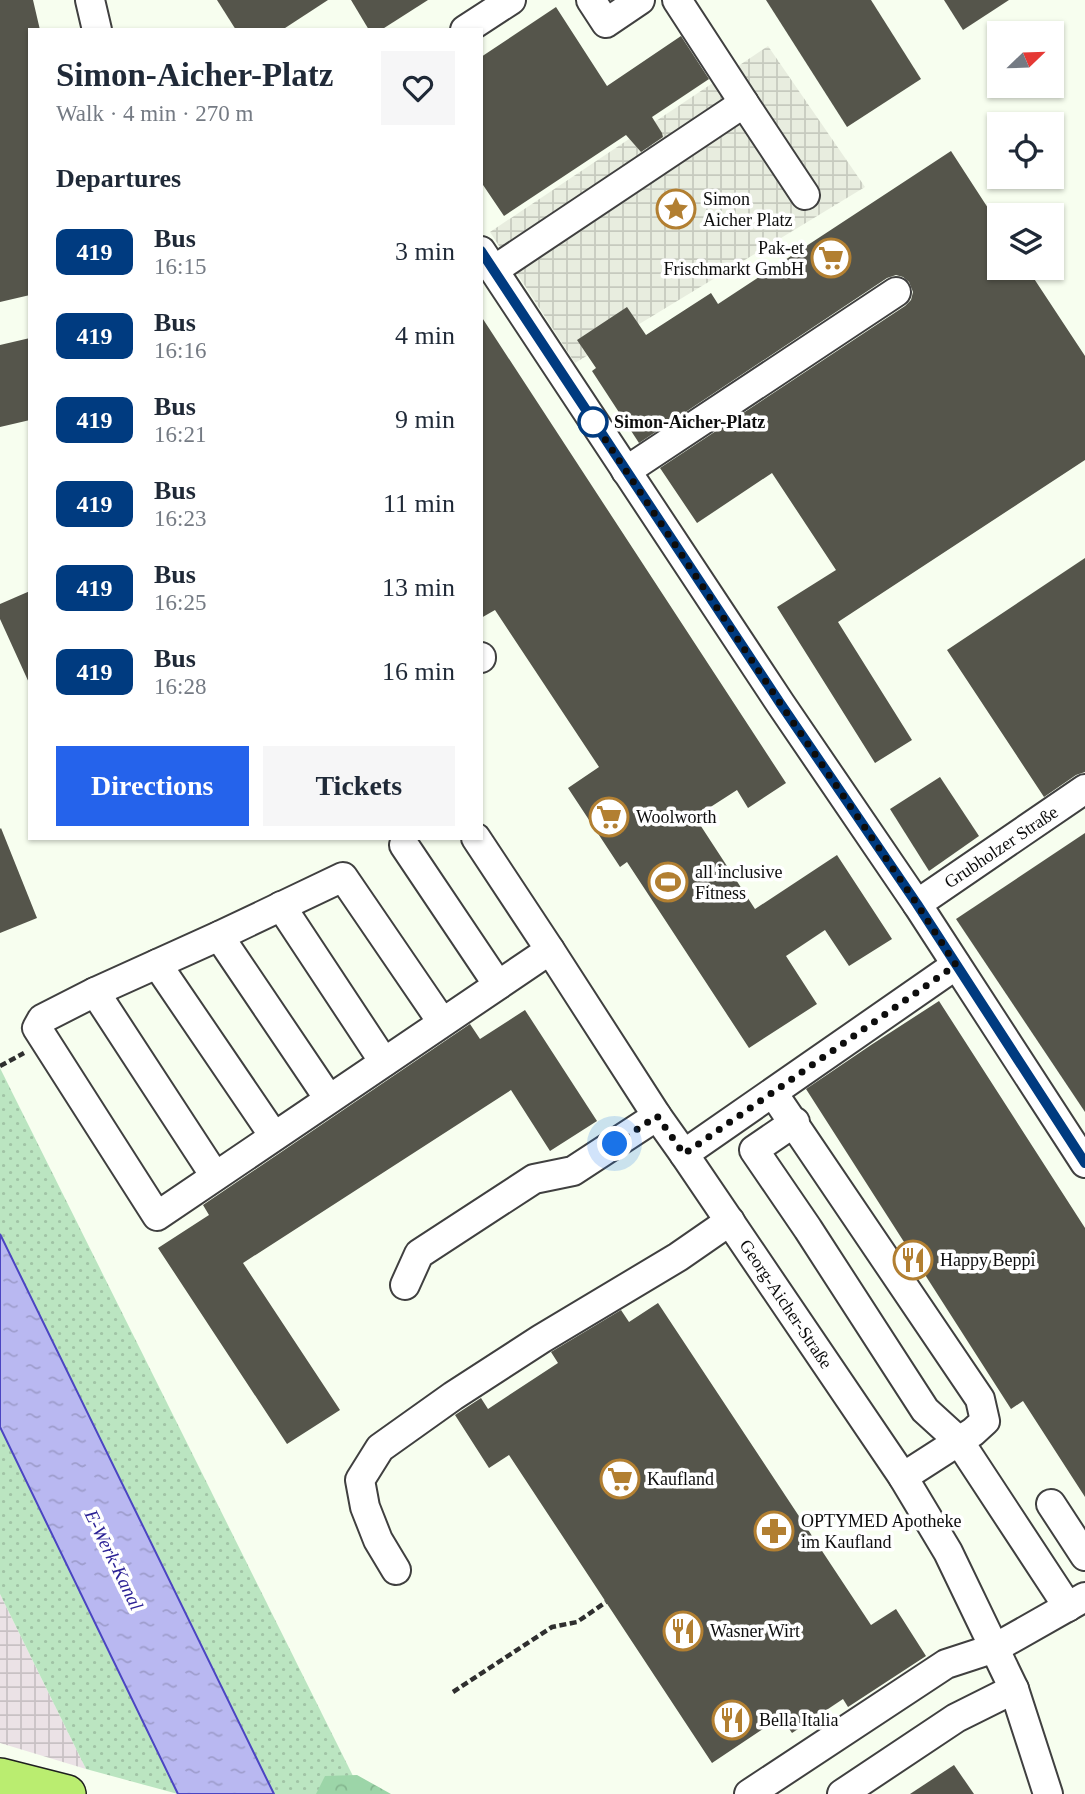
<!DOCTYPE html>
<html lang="en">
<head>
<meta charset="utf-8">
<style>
	:root { --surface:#fff; --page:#f6f6f7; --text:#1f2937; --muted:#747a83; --accent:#2563eb }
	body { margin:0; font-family:Georgia,serif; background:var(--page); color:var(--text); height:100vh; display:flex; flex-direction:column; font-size:26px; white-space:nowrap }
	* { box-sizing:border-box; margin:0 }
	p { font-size:23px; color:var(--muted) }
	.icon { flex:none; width:38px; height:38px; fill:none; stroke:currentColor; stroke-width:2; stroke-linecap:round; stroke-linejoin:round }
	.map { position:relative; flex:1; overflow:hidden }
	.panel { position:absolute; left:28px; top:28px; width:455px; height:812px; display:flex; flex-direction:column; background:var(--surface); border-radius:0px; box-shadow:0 2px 5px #0004 }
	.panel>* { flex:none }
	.badge { padding:0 14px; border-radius:10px; font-size:24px; line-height:46px }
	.needle { width:46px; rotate:67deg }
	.controls { position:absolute; left:987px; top:21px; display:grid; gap:14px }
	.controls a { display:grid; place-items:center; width:77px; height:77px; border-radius:0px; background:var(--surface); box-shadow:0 2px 5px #0004; font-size:35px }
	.you { position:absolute; width:35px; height:35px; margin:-18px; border:5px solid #fff; border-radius:50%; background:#1a73e8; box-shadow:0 0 0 10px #1a73e833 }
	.map>.badge { position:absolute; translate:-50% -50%; box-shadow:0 0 0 4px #fff }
	h2 { padding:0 28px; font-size:26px; line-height:63px }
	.round { display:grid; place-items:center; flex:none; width:74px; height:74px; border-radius:0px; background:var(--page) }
	.summary { display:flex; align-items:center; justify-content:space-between; height:119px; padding:0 28px }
	h1 { font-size:33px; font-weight:700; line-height:52px }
	.cta { display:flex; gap:14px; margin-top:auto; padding:14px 28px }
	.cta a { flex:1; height:80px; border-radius:0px; background:var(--accent); color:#fff; font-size:28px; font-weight:700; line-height:80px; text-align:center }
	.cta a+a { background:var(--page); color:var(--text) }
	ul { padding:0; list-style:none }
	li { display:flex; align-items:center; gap:21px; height:84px; padding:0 28px }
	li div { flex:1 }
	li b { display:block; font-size:26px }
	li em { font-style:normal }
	li .badge { min-width:77px; font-weight:700; text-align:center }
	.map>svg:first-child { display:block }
	.industrial { fill:url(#industrial-grid) }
	.grass { fill:url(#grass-dots) }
	.forest { fill:url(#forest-crowns) }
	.plaza { fill:url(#plaza-grid) }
	.water { fill:url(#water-ripples); stroke:#4b45c2; stroke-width:2 }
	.building { fill:#55554b }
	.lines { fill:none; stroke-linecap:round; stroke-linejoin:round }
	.minor-casing { stroke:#404040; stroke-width:32 }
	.major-casing { stroke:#1e1e1e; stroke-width:40 }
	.path { stroke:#2f2f2f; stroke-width:4.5; stroke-dasharray:7 3.5; stroke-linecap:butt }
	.minor { stroke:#fff; stroke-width:28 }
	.major { stroke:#baed70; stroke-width:37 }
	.line-casing { stroke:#fff; stroke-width:16 }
	.line { stroke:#003b80; stroke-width:10 }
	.walk { stroke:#0d0d0d; stroke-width:7; stroke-dasharray:0 12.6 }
	.stop-dot { fill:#fff; stroke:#003b80; stroke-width:3.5 }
	.labels { text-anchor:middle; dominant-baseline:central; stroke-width:7; stroke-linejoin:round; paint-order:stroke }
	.poi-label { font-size:18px; fill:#0d0d0d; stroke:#fff; text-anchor:start }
	.stop-label { font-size:18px; font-weight:bold; fill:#0d0d0d; stroke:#fff; text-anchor:start }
	.street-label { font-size:18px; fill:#0d0d0d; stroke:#fff }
	.water-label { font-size:19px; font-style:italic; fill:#2b2195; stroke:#fff }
</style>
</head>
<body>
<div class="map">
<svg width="1085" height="1794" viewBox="0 0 1085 1794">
	<defs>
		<pattern id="industrial-grid" width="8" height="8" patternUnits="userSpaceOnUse" patternTransform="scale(1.75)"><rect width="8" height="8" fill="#ebe2e6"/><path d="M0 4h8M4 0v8" fill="none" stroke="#c8c1c4"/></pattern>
		<pattern id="grass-dots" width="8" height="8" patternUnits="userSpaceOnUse" patternTransform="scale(1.75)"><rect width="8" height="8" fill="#bbe5c1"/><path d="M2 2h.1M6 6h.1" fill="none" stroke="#a0c3a5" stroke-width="1.8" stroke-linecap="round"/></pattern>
		<pattern id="forest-crowns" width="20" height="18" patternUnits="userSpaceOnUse" patternTransform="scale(1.75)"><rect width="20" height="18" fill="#9cd5a8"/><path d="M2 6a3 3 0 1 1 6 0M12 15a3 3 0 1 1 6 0" fill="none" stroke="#85b68f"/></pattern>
		<pattern id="plaza-grid" width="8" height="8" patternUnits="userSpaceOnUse" patternTransform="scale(1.75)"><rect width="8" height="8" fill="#e8eddf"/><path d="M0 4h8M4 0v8" fill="none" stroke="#c6cabe"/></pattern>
		<pattern id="water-ripples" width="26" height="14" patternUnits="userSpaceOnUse" patternTransform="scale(1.75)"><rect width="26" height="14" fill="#b9b8f1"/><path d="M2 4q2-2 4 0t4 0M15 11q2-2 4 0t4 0" fill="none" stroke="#9e9dcd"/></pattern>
	</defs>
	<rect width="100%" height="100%" fill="#f7feef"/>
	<!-- industrial -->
	<polygon class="industrial" points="0,1594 86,1769 0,1743"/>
	<!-- grass -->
	<polygon class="grass" points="0,1068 362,1794 178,1794 86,1769 0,1594"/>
	<!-- forest -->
	<polygon class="forest" points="357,1775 391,1794 316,1794 325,1776"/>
	<!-- plaza -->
	<polygon class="plaza" points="768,46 865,187 575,363 490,232"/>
	<!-- water -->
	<polygon class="water" points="0,1234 274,1794 178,1794 0,1427"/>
	<!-- building -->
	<g class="building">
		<polygon points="0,0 33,0 40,30 30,30 30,295 0,302"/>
		<polygon points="217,0 328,0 282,30 236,30"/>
		<polygon points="351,0 428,0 381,30 369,30"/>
		<polygon points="766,0 871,0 921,79 847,127"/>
		<polygon points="944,0 1009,0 963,30"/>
		<polygon points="556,7 607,86 681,36 709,79 652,117 662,133 663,137 641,152 626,135 504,216 481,182 481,57"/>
		<polygon points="951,151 999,225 999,268 1027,268 1085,356 1085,460 838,622 912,740 875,763 777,607 836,570 772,473 697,523 660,468 905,306 911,300 913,292 909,282 903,277 896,275 887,278 639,443 592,371 596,368 577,340 627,307 646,335 711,293 718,304"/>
		<polygon points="481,316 786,783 748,808 737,790 695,817 755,909 837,855 892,939 849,966 825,930 786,956 817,1004 749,1048 627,862 620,867 568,788 599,767 495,610 481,618"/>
		<polygon points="30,338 30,420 0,427 0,345"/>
		<polygon points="1085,558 1085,772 1076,775 1044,797 947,650"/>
		<polygon points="30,591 30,685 0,619 0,604"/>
		<polygon points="940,777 979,836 929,871 890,809"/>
		<polygon points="1,828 37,918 0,933 0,829"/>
		<polygon points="1085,833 1085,1112 956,919"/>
		<polygon points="939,1001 1085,1228 1085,1497 1023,1401 1011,1409 806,1089 871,1045"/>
		<polygon points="525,1010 597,1121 550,1151 511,1090 243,1263 340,1410 287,1444 158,1248 209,1215 203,1205 470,1024 480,1039"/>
		<polygon points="658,1303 871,1625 896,1609 926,1656 848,1707 843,1699 792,1733 781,1717 712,1763 509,1455 489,1468 455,1415 481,1398 488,1409 558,1363 551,1352 621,1310 629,1322"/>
		<polygon points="954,1765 974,1794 910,1794"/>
	</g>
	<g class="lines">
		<defs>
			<g id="minor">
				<polyline points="90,0 97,30"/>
				<polyline points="591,0 606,23 640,0"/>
				<polyline points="677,0 744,103"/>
				<polyline points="465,30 511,0"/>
				<polyline points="481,251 780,703 917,904 1085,1163"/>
				<polyline points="494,270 744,103 805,195"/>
				<polyline points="626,471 896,292"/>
				<polyline points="481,657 481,658"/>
				<polyline points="476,838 550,950 657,1116 684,1154 903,1477 948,1552 1014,1689 1048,1794"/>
				<polyline points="404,845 498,985"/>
				<polyline points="917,904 1085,789"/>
				<polyline points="281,906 384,1062"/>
				<polyline points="219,936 329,1099"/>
				<polyline points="157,964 274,1136"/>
				<polyline points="95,992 215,1176"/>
				<polyline points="442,1022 343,877 219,936 95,992 42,1019 37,1028 157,1216 550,950"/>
				<polyline points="773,1093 980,1399 985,1421 973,1432 903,1477"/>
				<polyline points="795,1122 754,1150 808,1229 925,1410 959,1441 1068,1607"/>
				<polyline points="684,1154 956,965"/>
				<polyline points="405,1285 419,1254 534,1179 573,1171 657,1116"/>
				<polyline points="1051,1504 1085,1556"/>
				<polyline points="396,1570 378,1540 365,1507 360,1480 380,1448 453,1396 541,1339 678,1257 730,1221"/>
				<polyline points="749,1794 946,1664 995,1648 1085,1597"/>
				<polyline points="842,1794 956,1718 1014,1689"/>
			</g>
			<polyline id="major" points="0,1777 67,1794"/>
		</defs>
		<!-- minor casing -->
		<use href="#minor" class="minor-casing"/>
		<!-- major casing -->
		<use href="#major" class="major-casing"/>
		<!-- path -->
		<g class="path">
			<polyline points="0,1066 24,1053"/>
			<polyline points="453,1692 552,1627 577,1622 606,1602"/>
		</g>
		<!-- minor -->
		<use href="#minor" class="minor"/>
		<!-- major -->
		<use href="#major" class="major"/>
	</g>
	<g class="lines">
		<defs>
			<polyline id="line" points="481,251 780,703 917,904 1085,1163"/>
		</defs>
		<!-- line casing -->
		<use href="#line" class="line-casing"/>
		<!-- line -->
		<use href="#line" class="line"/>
		<!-- walk -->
		<polyline class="walk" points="593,422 589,415 780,703 917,904 956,965 684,1154 657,1116 615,1144"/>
	</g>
	<!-- icons -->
	<defs>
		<symbol id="sight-ring" viewBox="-11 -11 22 22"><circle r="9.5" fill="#fff" stroke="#b27f31" stroke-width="1.5"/><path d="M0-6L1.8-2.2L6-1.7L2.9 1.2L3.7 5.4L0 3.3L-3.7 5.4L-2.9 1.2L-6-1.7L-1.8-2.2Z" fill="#b27f31"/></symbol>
		<symbol id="supermarket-ring" viewBox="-11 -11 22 22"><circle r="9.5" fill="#fff" stroke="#b27f31" stroke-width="1.5"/><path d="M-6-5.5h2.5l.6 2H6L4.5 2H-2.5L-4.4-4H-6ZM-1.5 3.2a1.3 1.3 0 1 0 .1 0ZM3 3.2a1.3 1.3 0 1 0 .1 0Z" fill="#b27f31"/></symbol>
		<symbol id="stadium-ring" viewBox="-11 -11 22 22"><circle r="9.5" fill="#fff" stroke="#b27f31" stroke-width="1.5"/><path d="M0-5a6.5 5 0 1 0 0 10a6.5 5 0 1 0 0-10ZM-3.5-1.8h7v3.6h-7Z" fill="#b27f31"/></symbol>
		<symbol id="restaurant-ring" viewBox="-11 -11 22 22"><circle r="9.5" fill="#fff" stroke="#b27f31" stroke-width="1.5"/><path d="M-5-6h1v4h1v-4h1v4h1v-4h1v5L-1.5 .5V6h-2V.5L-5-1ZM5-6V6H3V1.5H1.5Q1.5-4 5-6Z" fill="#b27f31"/></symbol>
		<symbol id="pharmacy-ring" viewBox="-11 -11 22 22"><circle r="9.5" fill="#fff" stroke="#b27f31" stroke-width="1.5"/><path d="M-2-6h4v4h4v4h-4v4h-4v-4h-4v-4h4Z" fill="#b27f31"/></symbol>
	</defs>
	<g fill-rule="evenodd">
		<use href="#sight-ring" x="654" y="187" width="44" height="44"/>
		<use href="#supermarket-ring" x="809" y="236" width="44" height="44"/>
		<use href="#supermarket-ring" x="587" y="795" width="44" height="44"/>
		<use href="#stadium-ring" x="646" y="860" width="44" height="44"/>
		<use href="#restaurant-ring" x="891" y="1238" width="44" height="44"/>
		<use href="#supermarket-ring" x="598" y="1457" width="44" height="44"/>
		<use href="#pharmacy-ring" x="752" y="1509" width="44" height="44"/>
		<use href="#restaurant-ring" x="661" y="1609" width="44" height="44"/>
		<use href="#restaurant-ring" x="710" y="1698" width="44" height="44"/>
	</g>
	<!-- markers -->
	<circle class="stop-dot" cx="593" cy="422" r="14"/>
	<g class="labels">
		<!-- poi labels -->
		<g class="poi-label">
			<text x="703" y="199">Simon<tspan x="703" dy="21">Aicher Platz</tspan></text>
			<text x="804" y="248" text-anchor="end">Pak-et<tspan x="804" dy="21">Frischmarkt GmbH</tspan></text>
			<text x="636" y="817">Woolworth</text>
			<text x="695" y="872">all inclusive<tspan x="695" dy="21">Fitness</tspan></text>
			<text x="940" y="1260">Happy Beppi</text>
			<text x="647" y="1479">Kaufland</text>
			<text x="801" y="1521">OPTYMED Apotheke<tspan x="801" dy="21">im Kaufland</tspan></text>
			<text x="710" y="1631">Wasner Wirt</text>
			<text x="759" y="1720">Bella Italia</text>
		</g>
		<!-- stop labels -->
		<g class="stop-label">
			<text x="614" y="422">Simon-Aicher-Platz</text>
		</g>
		<!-- street labels -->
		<g class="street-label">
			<text transform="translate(1001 847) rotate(-34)">Grubholzer Straße</text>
			<text transform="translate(786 1304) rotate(56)">Georg-Aicher-Straße</text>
		</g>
		<!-- water labels -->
		<g class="water-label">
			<text transform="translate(114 1560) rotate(64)">E-Werk-Kanal</text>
		</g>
	</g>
</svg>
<div class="controls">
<a><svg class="needle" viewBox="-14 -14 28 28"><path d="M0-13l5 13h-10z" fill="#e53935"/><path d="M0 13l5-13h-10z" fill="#747a83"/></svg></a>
<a><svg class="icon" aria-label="locate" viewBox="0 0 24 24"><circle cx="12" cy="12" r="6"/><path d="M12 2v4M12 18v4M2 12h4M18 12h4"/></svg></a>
<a><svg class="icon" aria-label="layers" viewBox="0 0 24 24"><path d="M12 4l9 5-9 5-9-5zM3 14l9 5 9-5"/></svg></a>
</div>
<div class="you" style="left:615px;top:1144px"></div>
<section class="panel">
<div class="summary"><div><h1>Simon-Aicher-Platz</h1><p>Walk · 4 min · 270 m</p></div><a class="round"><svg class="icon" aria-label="heart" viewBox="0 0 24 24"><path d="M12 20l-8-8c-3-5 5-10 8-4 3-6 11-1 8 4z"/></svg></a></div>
<h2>Departures</h2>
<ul>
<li><span class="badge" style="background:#003b80;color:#fff">419</span><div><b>Bus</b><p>16:15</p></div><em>3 min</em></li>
<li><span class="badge" style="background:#003b80;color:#fff">419</span><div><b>Bus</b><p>16:16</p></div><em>4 min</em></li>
<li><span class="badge" style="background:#003b80;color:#fff">419</span><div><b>Bus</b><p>16:21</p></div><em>9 min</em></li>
<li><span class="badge" style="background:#003b80;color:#fff">419</span><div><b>Bus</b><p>16:23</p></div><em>11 min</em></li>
<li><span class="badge" style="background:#003b80;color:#fff">419</span><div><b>Bus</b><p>16:25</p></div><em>13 min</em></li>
<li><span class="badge" style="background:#003b80;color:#fff">419</span><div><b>Bus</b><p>16:28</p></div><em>16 min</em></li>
</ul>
<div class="cta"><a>Directions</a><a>Tickets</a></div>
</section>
</div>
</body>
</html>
